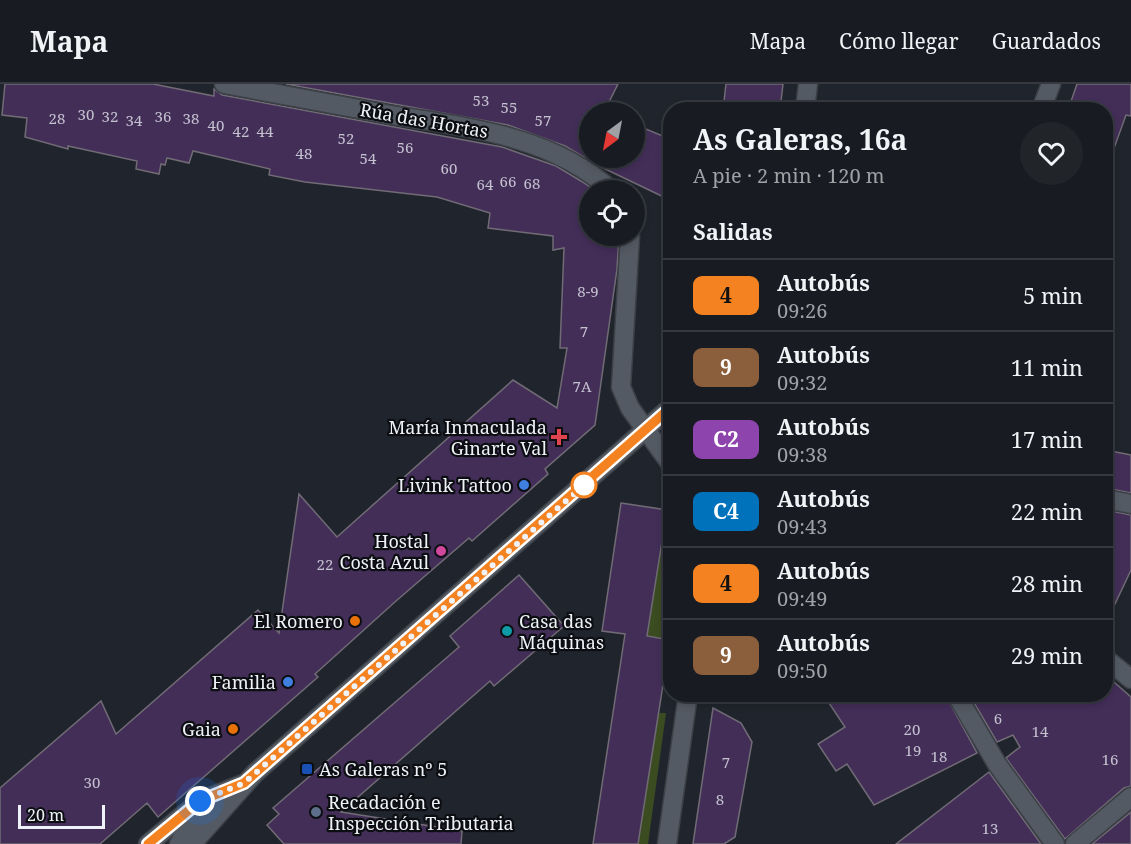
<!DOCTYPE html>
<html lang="es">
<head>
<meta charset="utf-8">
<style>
	:root { --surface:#181c22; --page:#21252a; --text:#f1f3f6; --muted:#9fa1a5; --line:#363a40 }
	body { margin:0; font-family:"Noto Serif",serif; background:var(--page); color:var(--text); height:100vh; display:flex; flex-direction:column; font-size:22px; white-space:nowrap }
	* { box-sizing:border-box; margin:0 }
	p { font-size:20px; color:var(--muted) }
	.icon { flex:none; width:33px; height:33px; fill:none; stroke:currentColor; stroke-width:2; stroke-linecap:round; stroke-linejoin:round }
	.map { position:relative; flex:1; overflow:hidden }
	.side { position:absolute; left:663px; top:18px; width:450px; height:600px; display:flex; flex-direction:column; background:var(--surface); border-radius:24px; box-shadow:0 3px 9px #0003,0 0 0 2px var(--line) }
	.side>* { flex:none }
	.badge { padding:0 12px; border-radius:9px; font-size:21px; line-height:39px }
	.needle { width:39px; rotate:212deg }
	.tools { position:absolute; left:579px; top:18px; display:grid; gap:12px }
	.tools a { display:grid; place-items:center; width:66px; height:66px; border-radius:50%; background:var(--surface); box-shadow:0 3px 9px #0003,0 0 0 2px var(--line); font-size:30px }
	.scale { position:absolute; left:18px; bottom:15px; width:87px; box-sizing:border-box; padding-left:6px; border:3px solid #eff2f8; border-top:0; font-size:16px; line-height:21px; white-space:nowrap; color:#eff2f8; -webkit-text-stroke:4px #0c0e12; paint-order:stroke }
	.you { position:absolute; width:30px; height:30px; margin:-15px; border:4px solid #fff; border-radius:50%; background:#1a73e8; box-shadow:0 0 0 9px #1a73e833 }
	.map>.badge { position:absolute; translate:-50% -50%; box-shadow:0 0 0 3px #fff }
	h2 { padding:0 30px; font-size:22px; line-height:54px }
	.round { display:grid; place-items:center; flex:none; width:63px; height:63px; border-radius:32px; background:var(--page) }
	.head { display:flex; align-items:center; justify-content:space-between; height:102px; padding:0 30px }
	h1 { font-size:28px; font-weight:700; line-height:45px }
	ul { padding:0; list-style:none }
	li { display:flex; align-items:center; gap:18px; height:72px; padding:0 30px; border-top:2px solid var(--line) }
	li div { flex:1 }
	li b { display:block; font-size:22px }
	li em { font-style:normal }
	li .badge { min-width:66px; font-weight:700; text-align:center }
	header { display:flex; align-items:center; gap:36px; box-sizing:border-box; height:84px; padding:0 30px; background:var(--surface); border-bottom:2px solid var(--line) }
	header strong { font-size:28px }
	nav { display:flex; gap:33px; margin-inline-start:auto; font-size:21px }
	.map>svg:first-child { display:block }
	.green { fill:#3b4c21 }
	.building { fill:#432e58; stroke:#706b75; stroke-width:1.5 }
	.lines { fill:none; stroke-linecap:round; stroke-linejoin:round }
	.street-casing { stroke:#3c4047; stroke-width:21 }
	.secondary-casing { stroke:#3c4047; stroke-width:21 }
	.street { stroke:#545a63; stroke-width:18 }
	.secondary { stroke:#545a63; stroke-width:18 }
	.line-casing { stroke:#fff; stroke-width:14 }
	.line { stroke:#f58220; stroke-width:9 }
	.walk { stroke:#eff2f8; stroke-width:6; stroke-dasharray:0 10.8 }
	.health-dot { fill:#e0444e; stroke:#0c0e12; stroke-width:2 }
	.shop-dot { fill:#3f7fe0; stroke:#0c0e12; stroke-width:2 }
	.stop-dot { fill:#fff; stroke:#f58220; stroke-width:3 }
	.hotel-dot { fill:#d1479c; stroke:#0c0e12; stroke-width:2 }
	.food-dot { fill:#e8710a; stroke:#0c0e12; stroke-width:2 }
	.culture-dot { fill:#0f9aa8; stroke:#0c0e12; stroke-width:2 }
	.transit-dot { fill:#1a4fb4; stroke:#0c0e12; stroke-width:2 }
	.service-dot { fill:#5c6f8a; stroke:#0c0e12; stroke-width:2 }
	.labels { text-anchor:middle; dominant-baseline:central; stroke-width:4.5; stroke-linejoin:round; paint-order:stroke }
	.number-label { font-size:15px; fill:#c4c1d0 }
	.street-label { font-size:18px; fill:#eff2f8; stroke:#0c0e12 }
	.poi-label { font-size:18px; fill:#eff2f8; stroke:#0c0e12; text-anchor:end }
</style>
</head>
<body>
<header>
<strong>Mapa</strong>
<nav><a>Mapa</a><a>Cómo llegar</a><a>Guardados</a></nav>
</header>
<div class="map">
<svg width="1131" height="760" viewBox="0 0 1131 760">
	<rect width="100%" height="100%" fill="#20252d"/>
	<!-- green -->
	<g class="green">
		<polygon points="667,426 670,486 669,600 663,599 647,552"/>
		<polygon points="658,629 666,629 648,760 638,760"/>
	</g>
	<!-- building -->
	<g class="building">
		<polygon points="5,0 153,0 214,12 214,5 222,11 502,63 556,82 581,97 590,103 590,152 619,152 617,185 595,341 545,385 548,390 472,457 469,454 396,517 315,590 318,593 158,733 147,719 100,760 0,760 0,704 101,617 116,650 258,526 279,549 299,410 337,453 513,296 557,324 567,264 560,264 564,164 553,166 553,152 488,144 490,129 437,113 305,98 269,91 270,85 193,67 189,79 167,74 165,81 161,80 159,90 136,85 137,77 68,62 68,65 25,53 27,34 2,31"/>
		<polygon points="286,0 618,0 604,28 590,28 590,74 634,74 634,40 670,55 670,116 599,82 565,62 508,41"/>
		<polygon points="726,0 783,0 780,26 723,26"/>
		<polygon points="1077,0 1131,0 1131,32 1126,31 1108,81 1106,80 1106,26 1068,26"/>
		<polygon points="1106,366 1131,371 1131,409 1106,404"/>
		<polygon points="621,419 667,426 647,552 670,556 638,760 593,760 625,550 602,547"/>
		<polygon points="1106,426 1131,431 1131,486 1106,539"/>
		<polygon points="519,491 564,542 494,602 490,597 341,728 462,747 461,760 284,760 267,741 279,730 273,724 459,563 450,552"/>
		<polygon points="1106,591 1131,613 1131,702 1124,704 1065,755 1006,674 1020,663 1013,651 997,658 969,610 1106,610"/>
		<polygon points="823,610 945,610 977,669 874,721 847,680 836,687 818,660 845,643"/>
		<polygon points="713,624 741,639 752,658 735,753 724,760 693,760"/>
		<polygon points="989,688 1041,760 896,760"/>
		<polygon points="1131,728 1131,760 1092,760"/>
	</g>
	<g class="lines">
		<defs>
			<g id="street">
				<path d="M224,0C278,10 332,20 386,30C463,43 550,50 611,106"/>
				<polyline points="1041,26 1051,0"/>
				<polyline points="630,152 621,303 630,324 670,379"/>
				<polyline points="1106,415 1131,420"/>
				<polyline points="1106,575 1131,595"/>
				<polyline points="956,610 997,680 1055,760"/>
				<polyline points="667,760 688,610"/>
				<polyline points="1075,760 1131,713"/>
			</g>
			<g id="secondary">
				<polyline points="805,26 808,0"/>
				<polyline points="148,760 200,717 243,700"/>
				<polyline points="179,760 186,748 205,728"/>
				<polyline points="192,760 255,689 670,324"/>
			</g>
		</defs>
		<!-- street casing -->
		<use href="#street" class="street-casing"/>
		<!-- secondary casing -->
		<use href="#secondary" class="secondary-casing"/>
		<!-- street -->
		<use href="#street" class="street"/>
		<!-- secondary -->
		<use href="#secondary" class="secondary"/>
	</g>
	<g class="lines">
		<defs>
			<polyline id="line" points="148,760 200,717 244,699 670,324"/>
		</defs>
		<!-- line casing -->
		<use href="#line" class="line-casing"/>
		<!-- line -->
		<use href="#line" class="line"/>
		<!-- walk -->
		<polyline class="walk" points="200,717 244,699 590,396 584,401"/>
	</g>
	<!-- markers -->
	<path class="health-dot" d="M556 344h6v6h6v6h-6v6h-6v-6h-6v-6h6z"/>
	<g class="shop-dot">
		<circle cx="524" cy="401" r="6"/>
		<circle cx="288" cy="598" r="6"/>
	</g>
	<circle class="stop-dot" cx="584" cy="401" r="12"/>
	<circle class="hotel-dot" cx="441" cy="467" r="6"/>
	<g class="food-dot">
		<circle cx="355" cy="537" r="6"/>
		<circle cx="233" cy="645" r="6"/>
	</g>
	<circle class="culture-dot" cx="507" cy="547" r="6"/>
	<rect class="transit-dot" x="301" y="679" width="12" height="12" rx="3"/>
	<circle class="service-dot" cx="316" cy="728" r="6"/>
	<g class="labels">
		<!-- number labels -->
		<g class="number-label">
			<text x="481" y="16">53</text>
			<text x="509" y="23">55</text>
			<text x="86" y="30">30</text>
			<text x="110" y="32">32</text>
			<text x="163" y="32">36</text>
			<text x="57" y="34">28</text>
			<text x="191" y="34">38</text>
			<text x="134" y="36">34</text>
			<text x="543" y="36">57</text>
			<text x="216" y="41">40</text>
			<text x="241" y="47">42</text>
			<text x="265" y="47">44</text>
			<text x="346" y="54">52</text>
			<text x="405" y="63">56</text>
			<text x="304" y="69">48</text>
			<text x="368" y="74">54</text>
			<text x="449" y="84">60</text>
			<text x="508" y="97">66</text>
			<text x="532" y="99">68</text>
			<text x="485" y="100">64</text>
			<text x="588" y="207">8-9</text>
			<text x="584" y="247">7</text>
			<text x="582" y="302">7A</text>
			<text x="325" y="480">22</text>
			<text x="998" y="634">6</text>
			<text x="912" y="645">20</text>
			<text x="1040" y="647">14</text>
			<text x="913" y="666">19</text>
			<text x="939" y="672">18</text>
			<text x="1110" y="675">16</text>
			<text x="726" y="678">7</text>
			<text x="92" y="698">30</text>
			<text x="720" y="715">8</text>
			<text x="990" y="744">13</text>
		</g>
		<!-- street labels -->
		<g class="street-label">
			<text transform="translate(424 36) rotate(10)">Rúa das Hortas</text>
		</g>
		<!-- poi labels -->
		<g class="poi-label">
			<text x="547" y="343">María Inmaculada<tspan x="547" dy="21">Ginarte Val</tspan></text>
			<text x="512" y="401">Livink Tattoo</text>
			<text x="429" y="457">Hostal<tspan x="429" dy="21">Costa Azul</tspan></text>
			<text x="343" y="537">El Romero</text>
			<text x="519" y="537" text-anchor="start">Casa das<tspan x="519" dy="21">Máquinas</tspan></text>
			<text x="276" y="598">Familia</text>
			<text x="221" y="645">Gaia</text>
			<text x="319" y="685" text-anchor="start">As Galeras nº 5</text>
			<text x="328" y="718" text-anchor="start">Recadación e<tspan x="328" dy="21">Inspección Tributaria</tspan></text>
		</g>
	</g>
</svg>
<div class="tools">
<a><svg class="needle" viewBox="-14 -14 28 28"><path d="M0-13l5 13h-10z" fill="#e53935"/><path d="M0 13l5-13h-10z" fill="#9fa1a5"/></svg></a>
<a><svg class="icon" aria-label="locate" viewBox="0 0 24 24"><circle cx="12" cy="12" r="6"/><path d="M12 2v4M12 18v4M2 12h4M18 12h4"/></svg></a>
</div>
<div class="scale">20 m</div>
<div class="you" style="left:200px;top:717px"></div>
<section class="side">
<div class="head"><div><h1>As Galeras, 16a</h1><p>A pie · 2 min · 120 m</p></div><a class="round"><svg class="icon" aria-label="heart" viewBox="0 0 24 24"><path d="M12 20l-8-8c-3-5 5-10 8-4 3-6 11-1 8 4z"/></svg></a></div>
<h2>Salidas</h2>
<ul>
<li><span class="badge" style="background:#f58220;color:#111">4</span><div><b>Autobús</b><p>09:26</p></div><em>5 min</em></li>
<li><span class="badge" style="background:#8b5e3c;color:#fff">9</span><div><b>Autobús</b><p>09:32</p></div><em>11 min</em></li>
<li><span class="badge" style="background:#8e44ad;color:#fff">C2</span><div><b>Autobús</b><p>09:38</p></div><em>17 min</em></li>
<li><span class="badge" style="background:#0072bc;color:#fff">C4</span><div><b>Autobús</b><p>09:43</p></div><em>22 min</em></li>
<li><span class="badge" style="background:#f58220;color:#111">4</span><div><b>Autobús</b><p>09:49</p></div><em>28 min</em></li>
<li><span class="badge" style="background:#8b5e3c;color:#fff">9</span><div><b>Autobús</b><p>09:50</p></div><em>29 min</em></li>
</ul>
</section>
</div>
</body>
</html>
